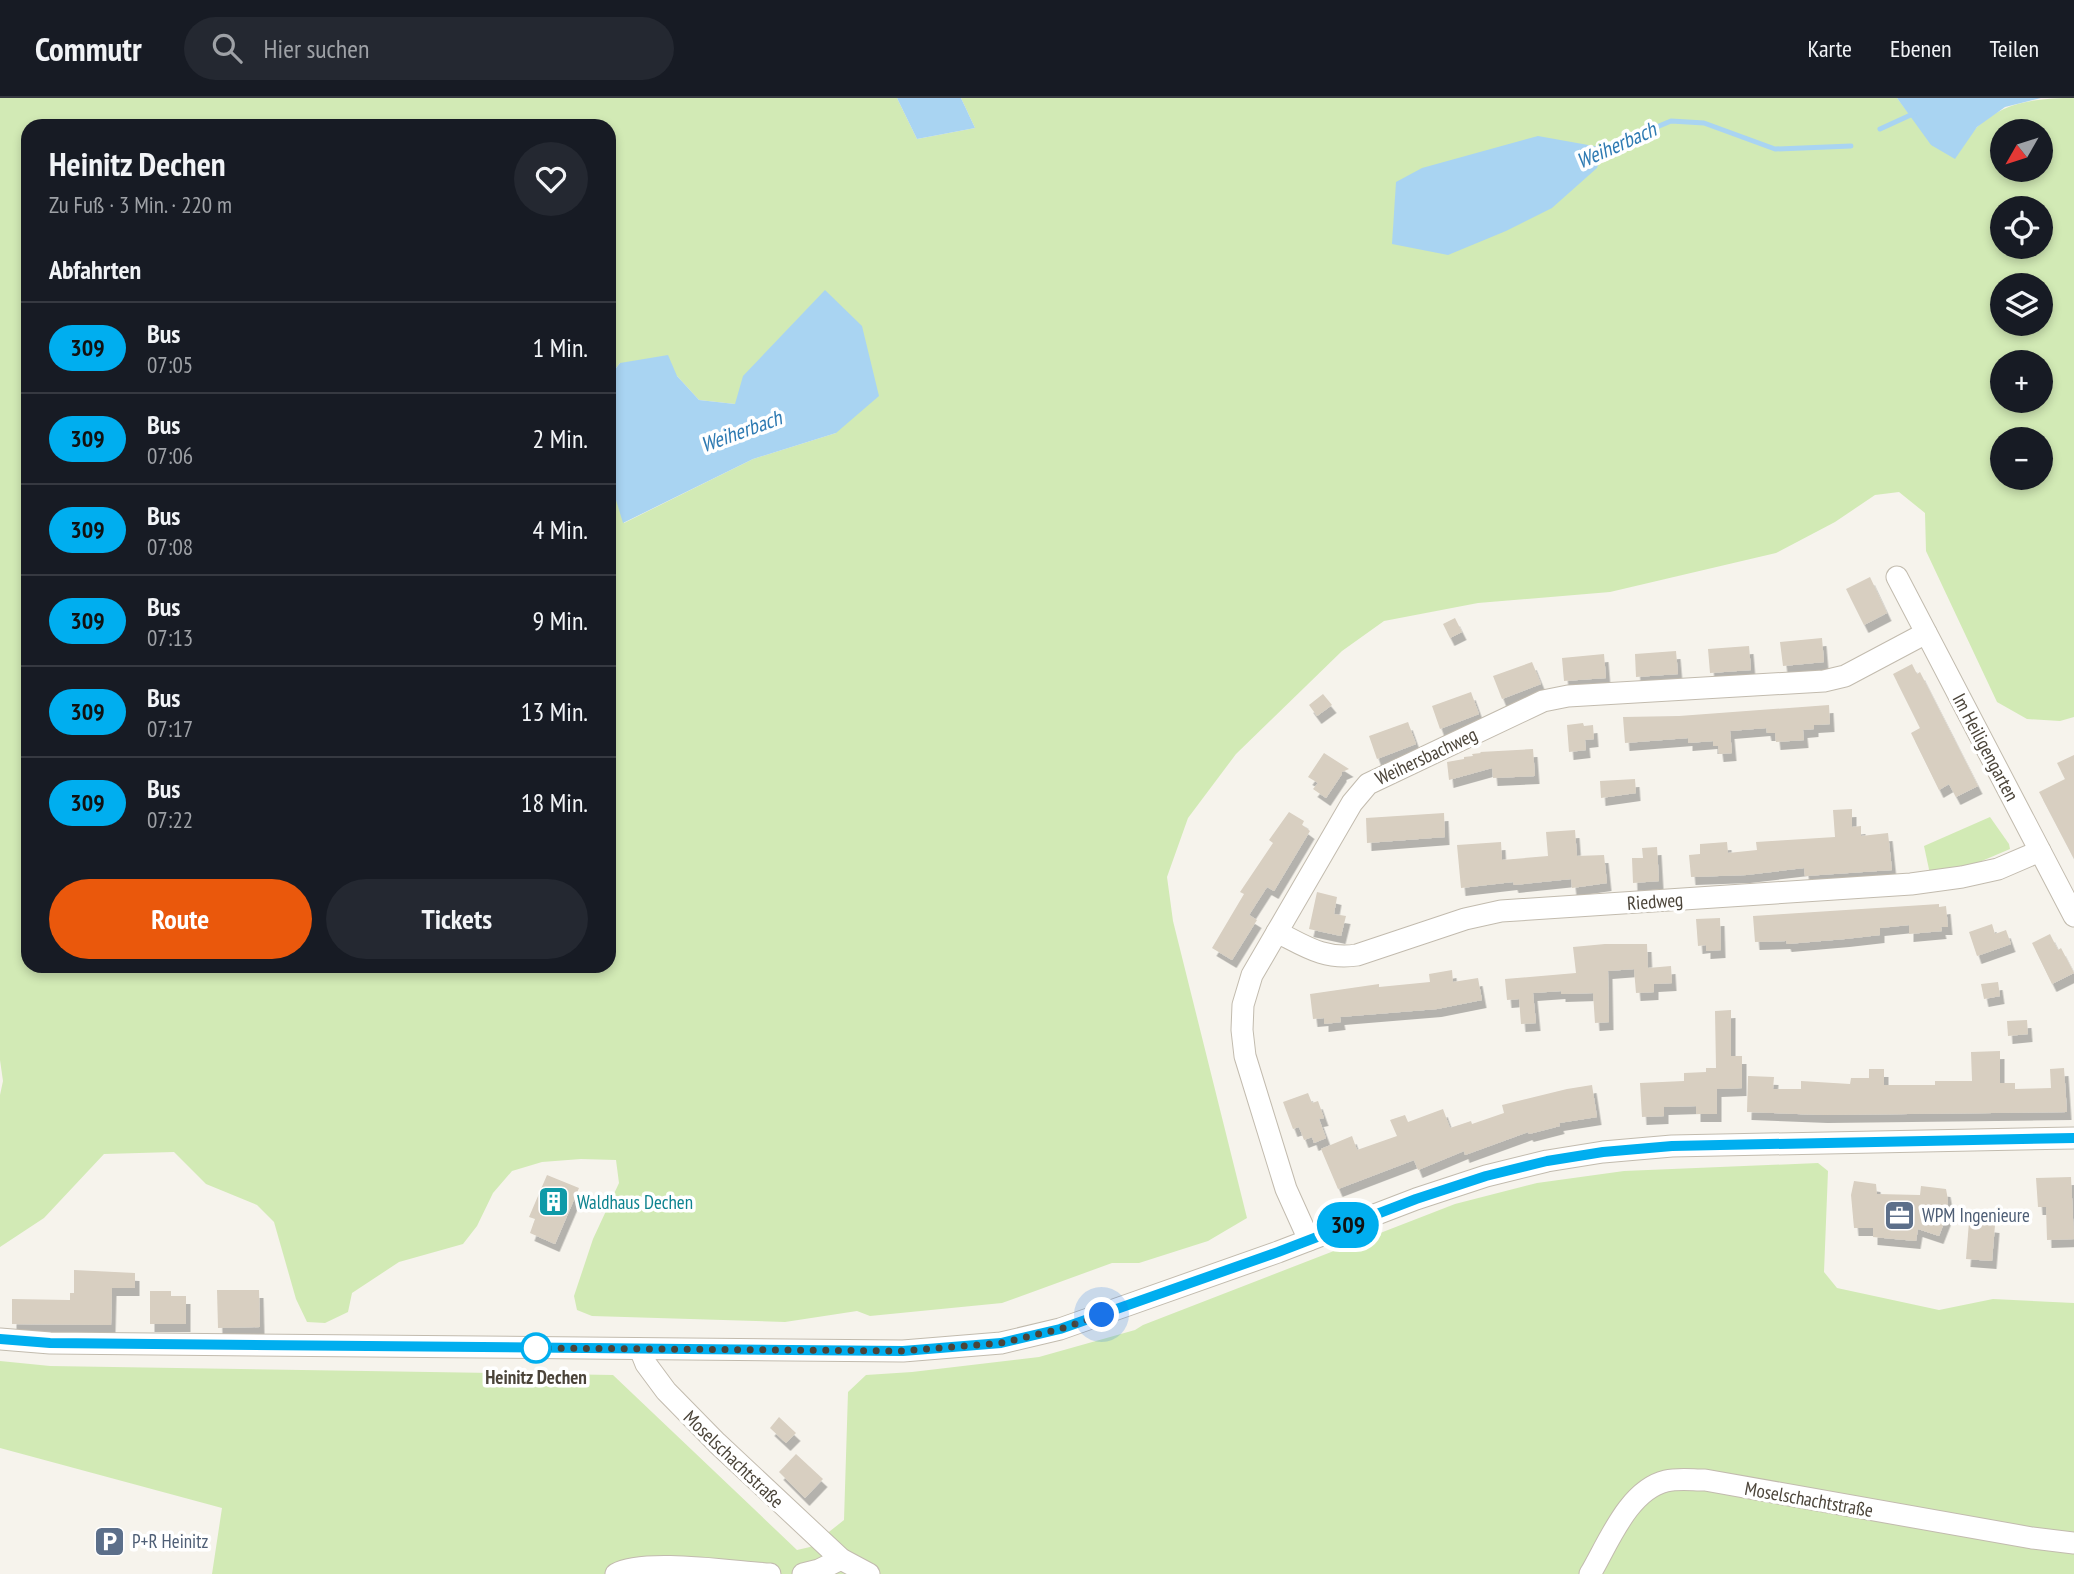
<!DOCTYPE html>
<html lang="de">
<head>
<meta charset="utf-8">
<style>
	:root { --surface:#171b24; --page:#242831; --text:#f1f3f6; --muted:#9ea1a6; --line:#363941; --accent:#ea580c }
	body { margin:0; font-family:"PT Sans Narrow",sans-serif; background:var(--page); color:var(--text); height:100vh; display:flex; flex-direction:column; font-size:26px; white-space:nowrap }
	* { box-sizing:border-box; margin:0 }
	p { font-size:23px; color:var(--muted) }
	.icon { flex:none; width:38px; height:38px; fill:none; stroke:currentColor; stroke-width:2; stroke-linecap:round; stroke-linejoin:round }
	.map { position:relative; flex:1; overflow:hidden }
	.details { position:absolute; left:21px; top:21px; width:595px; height:854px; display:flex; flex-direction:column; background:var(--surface); border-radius:21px; box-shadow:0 4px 10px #0003 }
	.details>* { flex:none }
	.badge { padding:0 14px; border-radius:23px; font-size:24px; line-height:46px }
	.needle { width:46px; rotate:231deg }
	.buttons { position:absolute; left:1990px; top:21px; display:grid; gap:14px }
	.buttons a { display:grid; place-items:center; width:63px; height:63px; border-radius:50%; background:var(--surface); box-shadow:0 4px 10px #0003; font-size:35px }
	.you { position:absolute; width:35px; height:35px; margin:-18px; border:5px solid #fff; border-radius:50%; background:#1a73e8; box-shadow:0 0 0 10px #1a73e833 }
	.map>.badge { position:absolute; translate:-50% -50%; box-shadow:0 0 0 4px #fff }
	h2 { padding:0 28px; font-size:26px; line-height:63px }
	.round { display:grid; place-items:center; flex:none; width:74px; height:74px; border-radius:37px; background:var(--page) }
	.overview { display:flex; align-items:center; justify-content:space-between; height:119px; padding:0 28px }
	h1 { font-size:33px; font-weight:600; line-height:52px }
	.primary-button { display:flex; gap:14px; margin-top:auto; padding:14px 28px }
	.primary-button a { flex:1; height:80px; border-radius:42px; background:var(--accent); color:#fff; font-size:28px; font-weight:600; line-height:80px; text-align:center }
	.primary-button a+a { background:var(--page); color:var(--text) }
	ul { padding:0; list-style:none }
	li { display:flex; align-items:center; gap:21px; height:91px; padding:0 28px; border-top:2px solid var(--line) }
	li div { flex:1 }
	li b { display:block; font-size:26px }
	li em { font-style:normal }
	li .badge { min-width:77px; font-weight:700; text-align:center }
	header { display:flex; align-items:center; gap:42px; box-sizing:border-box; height:98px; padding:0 35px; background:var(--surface); border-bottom:2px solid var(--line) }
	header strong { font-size:33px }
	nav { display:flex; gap:38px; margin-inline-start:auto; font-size:24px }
	.search { width:490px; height:63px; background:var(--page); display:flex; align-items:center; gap:18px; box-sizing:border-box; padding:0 24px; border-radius:38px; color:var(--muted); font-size:26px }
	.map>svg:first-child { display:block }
	.green { fill:#d2eab5; fill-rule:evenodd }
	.water { fill:#a9d4f2 }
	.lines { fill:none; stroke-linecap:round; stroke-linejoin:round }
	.stream { stroke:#a9d4f2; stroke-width:5 }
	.building { fill:#d8cfc1; filter:url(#shadow) }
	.minor-casing { stroke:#c2bbae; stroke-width:23 }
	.minor { stroke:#fff; stroke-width:21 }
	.line-casing { stroke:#fff; stroke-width:16 }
	.line { stroke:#00aeef; stroke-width:10 }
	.walk { stroke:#4b4439; stroke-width:7; stroke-dasharray:0 12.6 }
	.stop-dot { fill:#fff; stroke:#00aeef; stroke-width:3.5 }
	.labels { text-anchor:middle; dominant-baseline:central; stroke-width:7; stroke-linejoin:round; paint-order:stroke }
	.street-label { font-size:19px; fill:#4b4439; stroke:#fff }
	.culture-label { font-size:19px; fill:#0d838f; stroke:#fff; text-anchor:start }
	.service-label { font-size:19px; fill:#4e5e75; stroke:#fff; text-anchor:start }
	.stop-label { font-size:19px; font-weight:bold; fill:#4b4439; stroke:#fff }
	.water-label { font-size:21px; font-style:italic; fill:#2e7ab2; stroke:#fff }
</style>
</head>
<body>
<header>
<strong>Commutr</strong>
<div class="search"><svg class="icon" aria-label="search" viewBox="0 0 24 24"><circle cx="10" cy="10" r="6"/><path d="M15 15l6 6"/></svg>Hier suchen</div>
<nav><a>Karte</a><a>Ebenen</a><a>Teilen</a></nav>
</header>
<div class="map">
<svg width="2074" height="1476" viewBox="0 0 2074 1476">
	<defs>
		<filter id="shadow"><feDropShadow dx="4.5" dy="8" stdDeviation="0" flood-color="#0004"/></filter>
	</defs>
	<rect width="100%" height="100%" fill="#f6f3ec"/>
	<!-- green -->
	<g class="green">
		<path d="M0,0H897L917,41L975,30L961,0H1897L1910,17L1955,60C1962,50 1969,38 1977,29C2004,3 2039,0 2074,0V619L2060,623L2027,621L1997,604L1926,453L1925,415L1899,394L1875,397L1835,424L1776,455L1610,494L1478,505L1384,523L1342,553L1236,656L1188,720L1167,779L1173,823L1247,1120L1208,1143L1139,1165H1112L1002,1205L870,1218L857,1213L785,1224L592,1218L577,1212L574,1198L593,1141L619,1085L616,1062L581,1061L542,1064L512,1073L493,1095L477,1128L463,1146L399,1164L352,1195L348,1214L325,1225L307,1224L296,1201L274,1124L257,1107L206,1086L174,1054L104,1056L44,1120L0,1149V997L3,983L0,962ZM28,28H609V279L620,265L677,278L699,302L735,306L836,335L753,361L624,425L609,379V868H28ZM2002,33H2040V72H2002ZM2002,110H2040V149H2002ZM2002,187H2040V226H2002ZM2002,264H2040V303H2002ZM2002,341H2040V380H2002Z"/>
		<polygon points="1990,719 2009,746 2010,751 1963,771 1930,776 1924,748"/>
		<polygon points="1818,1065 1828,1073 1824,1174 1837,1190 1939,1212 1993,1201 2074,1205 2074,1476 212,1476 222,1410 0,1350 0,1263 50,1268 613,1277 797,1452 810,1449 844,1422 848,1294 866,1277 912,1274 1039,1259 1135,1232 1143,1227 1455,1106 1537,1085 1624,1073"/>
	</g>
	<!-- water -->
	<g class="water">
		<polygon points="897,0 961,0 975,30 917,41"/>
		<polygon points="1897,0 2041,0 2005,9 1977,29 1955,61 1931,47"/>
		<polygon points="1538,38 1605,50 1597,70 1552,110 1506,133 1448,157 1392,146 1396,84 1422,70"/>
		<polygon points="825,192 862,228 879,298 836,335 753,361 623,425 609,379 609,279 620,265 668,257 677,278 699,302 735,306 743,278"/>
	</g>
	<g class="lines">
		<!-- stream -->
		<g class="stream">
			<polyline points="1880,31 1915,15"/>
			<polyline points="1602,52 1671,23 1704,25 1775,51 1851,48"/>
		</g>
	</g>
	<!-- building -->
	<g class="building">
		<polygon points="1870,479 1887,515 1864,527 1846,491"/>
		<polygon points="1455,520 1462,534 1450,540 1443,526"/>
		<polygon points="1822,540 1824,564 1783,568 1780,544"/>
		<polygon points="1749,548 1751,572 1710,575 1708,551"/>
		<polygon points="1676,553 1678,576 1636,579 1635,556"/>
		<polygon points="1604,556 1606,580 1564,583 1562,560"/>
		<polygon points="1532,564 1541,586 1502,601 1493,578"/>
		<polygon points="1912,566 1917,576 1920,574 1978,688 1956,699 1949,686 1939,692 1911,635 1920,630 1893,576"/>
		<polygon points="1471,594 1479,616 1440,631 1432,608"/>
		<polygon points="1323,596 1332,607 1317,618 1309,607"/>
		<polygon points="1829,607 1830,626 1814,627 1814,631 1803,632 1804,642 1776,644 1775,635 1767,635 1766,630 1730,633 1732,655 1719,656 1718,648 1713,648 1713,643 1688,645 1688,640 1625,645 1623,619 1679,618"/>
		<polygon points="1408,624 1416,646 1377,661 1369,638"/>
		<polygon points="1583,625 1584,628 1593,627 1594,641 1585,642 1586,652 1569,654 1567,627"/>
		<polygon points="1533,651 1535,678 1493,680 1492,670 1449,682 1447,664 1464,661 1464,659 1473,658 1472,656 1481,655 1480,654"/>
		<polygon points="1324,655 1349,671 1342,674 1342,676 1326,700 1313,691 1318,685 1308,679"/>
		<polygon points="2074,657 2074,761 2039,694 2065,681 2057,665"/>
		<polygon points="1635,681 1636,695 1601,700 1600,683"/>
		<polygon points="1852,711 1852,729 1861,728 1861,738 1888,735 1892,772 1805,778 1804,770 1746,777 1691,779 1689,757 1700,756 1700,746 1727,744 1728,755 1757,752 1756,744 1835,739 1833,712"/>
		<polygon points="1289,714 1304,723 1302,727 1310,733 1274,793 1267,789 1249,817 1257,822 1232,862 1212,850 1244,796 1240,794 1273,745 1269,742"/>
		<polygon points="1444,715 1445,739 1367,745 1366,720"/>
		<polygon points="1575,732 1577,758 1604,757 1607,785 1572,790 1571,781 1514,787 1513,784 1461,790 1457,747 1501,744 1502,762 1548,758 1546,734"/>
		<polygon points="1657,749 1659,783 1633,785 1632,760 1643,760 1642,750"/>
		<polygon points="1317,794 1337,799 1334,816 1346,818 1341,838 1309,831"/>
		<polygon points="1939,806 1939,809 1946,808 1948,829 1941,829 1942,833 1909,836 1909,827 1880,830 1880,837 1845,841 1787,846 1786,843 1755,844 1753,818"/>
		<polygon points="1720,820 1721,852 1706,853 1706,847 1698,848 1696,821"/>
		<polygon points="1992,826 1995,836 2006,832 2011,846 1977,858 1969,834"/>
		<polygon points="2050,836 2058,852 2061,850 2074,875 2052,886 2032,845"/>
		<polygon points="1605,846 1647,846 1648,870 1671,868 1672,885 1654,886 1654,894 1636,895 1634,871 1608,873 1609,924 1595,925 1593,895 1561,896 1561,893 1533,895 1536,925 1521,926 1519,901 1507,902 1505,881 1576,875 1573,849"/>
		<polygon points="1452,872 1453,884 1478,880 1482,902 1437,911 1340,919 1341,924 1324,926 1324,920 1313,921 1310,896 1379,886 1379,889 1430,884 1429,876"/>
		<polygon points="1998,884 2000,898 1984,901 1981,886"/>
		<polygon points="1731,912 1731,958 1742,958 1742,990 1717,991 1717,1016 1696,1016 1696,1008 1664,1009 1664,1018 1642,1019 1640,985 1684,983 1684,975 1706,974 1706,970 1716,970 1715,913"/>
		<polygon points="2027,922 2028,936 2008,938 2007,923"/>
		<polygon points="2000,953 2000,985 2015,985 2015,991 2051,990 2050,971 2064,970 2067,1014 1823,1017 1747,1014 1748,978 1774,979 1773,991 1801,991 1801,983 1850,986 1851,980 1869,980 1869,971 1884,971 1884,987 1935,987 1935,983 1972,983 1971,954"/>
		<polygon points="1592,987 1597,1019 1559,1025 1560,1028 1529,1036 1528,1034 1465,1057 1464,1053 1418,1072 1414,1062 1338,1091 1321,1051 1352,1038 1357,1052 1397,1038 1390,1022 1405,1017 1408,1024 1443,1011 1450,1030 1471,1023 1472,1026 1504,1015 1502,1007 1567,991"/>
		<polygon points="1308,995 1312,1005 1318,1003 1324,1020 1319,1021 1326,1040 1314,1045 1312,1039 1304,1042 1299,1029 1293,1031 1283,1004"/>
		<polygon points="547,1077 579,1090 555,1146 530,1135 535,1121 529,1119"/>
		<polygon points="2071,1079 2074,1141 2047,1142 2046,1109 2038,1109 2036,1080"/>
		<polygon points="1854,1083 1876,1086 1877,1096 1920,1097 1921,1088 1946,1091 1948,1102 1946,1120 1939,1138 1918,1131 1916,1143 1873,1139 1873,1130 1854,1130 1851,1097"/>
		<polygon points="1969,1124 1995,1127 1992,1163 1966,1161"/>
		<polygon points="74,1172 135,1175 135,1190 112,1190 111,1227 12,1226 12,1201 70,1202 70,1195 74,1195"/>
		<polygon points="217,1192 259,1192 260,1229 218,1230"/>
		<polygon points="150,1193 171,1193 171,1198 186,1198 186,1226 150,1226"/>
		<polygon points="779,1319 796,1335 786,1345 770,1330"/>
		<polygon points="796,1356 823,1381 805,1400 779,1374"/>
	</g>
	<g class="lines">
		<defs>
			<g id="minor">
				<polyline points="1897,479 2074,818"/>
				<path d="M1277,834C1305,848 1324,862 1357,857L1465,821L1501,813L1911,786L1962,779L1998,771L2040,753"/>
				<polyline points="1309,1142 1286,1091 1245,958 1242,932 1243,907 1252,877 1352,705 1368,686 1543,603 1568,598 1824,583 1845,578 1926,535"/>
				<polyline points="0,1241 50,1245 903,1253 1001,1245 1060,1231 1278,1154 1416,1101 1486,1078 1547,1063 1603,1054 1672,1048 2074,1040"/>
				<polyline points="640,1251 646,1266 666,1293 717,1345 841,1461 869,1476"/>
				<path d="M616,1476C644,1460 734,1474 770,1476"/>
				<polyline points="803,1476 819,1472 841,1461"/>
				<path d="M1590,1476C1608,1446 1628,1392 1666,1383C1678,1380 1692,1382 1705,1382L2032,1440L2074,1445"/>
			</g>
		</defs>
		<!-- minor casing -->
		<use href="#minor" class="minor-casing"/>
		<!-- minor -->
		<use href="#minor" class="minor"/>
	</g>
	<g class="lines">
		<defs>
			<polyline id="line" points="0,1241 50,1245 903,1253 1001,1245 1060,1231 1278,1154 1416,1101 1486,1078 1547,1063 1603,1054 1672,1048 2074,1040"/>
		</defs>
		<!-- line casing -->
		<use href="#line" class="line-casing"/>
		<!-- line -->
		<use href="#line" class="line"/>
		<!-- walk -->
		<polyline class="walk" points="536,1250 903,1253 1001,1245 1060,1231 1102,1217"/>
	</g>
	<!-- icons -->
	<defs>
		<symbol id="building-square" viewBox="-11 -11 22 22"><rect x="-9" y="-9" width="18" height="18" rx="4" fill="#0f9aa8" stroke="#fff"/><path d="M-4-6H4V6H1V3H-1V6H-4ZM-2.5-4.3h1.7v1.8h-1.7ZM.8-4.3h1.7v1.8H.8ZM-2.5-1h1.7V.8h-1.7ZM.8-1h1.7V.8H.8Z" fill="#fff"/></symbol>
		<symbol id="office-square" viewBox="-11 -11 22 22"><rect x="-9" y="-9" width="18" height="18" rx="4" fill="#5c6f8a" stroke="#fff"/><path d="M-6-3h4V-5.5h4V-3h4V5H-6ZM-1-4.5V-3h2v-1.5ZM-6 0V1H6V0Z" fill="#fff"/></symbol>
		<symbol id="parking-square" viewBox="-11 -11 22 22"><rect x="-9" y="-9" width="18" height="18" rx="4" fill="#5c6f8a" stroke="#fff"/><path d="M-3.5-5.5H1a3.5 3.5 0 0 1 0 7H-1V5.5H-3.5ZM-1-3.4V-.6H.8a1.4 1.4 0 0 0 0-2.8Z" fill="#fff"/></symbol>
	</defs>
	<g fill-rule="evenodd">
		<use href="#building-square" x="536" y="1086" width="35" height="35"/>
		<use href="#office-square" x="1882" y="1100" width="35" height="35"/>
		<use href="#parking-square" x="92" y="1426" width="35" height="35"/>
	</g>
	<!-- markers -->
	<circle class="stop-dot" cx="536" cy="1250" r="14"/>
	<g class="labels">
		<!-- street labels -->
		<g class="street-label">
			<text transform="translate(1986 649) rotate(62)">Im Heiligengarten</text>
			<text transform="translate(1426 658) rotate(-25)">Weihersbachweg</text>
			<text transform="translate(1655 803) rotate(-4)">Riedweg</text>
			<text transform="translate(734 1361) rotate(44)">Moselschachtstraße</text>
			<text transform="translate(1809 1401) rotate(10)">Moselschachtstraße</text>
		</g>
		<!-- culture labels -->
		<g class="culture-label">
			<text x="577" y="1104">Waldhaus Dechen</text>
		</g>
		<!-- service labels -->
		<g class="service-label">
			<text x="1922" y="1117">WPM Ingenieure</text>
			<text x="132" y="1443">P+R Heinitz</text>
		</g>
		<!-- stop labels -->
		<g class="stop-label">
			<text x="536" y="1279">Heinitz Dechen</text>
		</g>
		<!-- water labels -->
		<g class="water-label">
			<text transform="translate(1616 47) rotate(-24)">Weiherbach</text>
			<text transform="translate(741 333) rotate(-20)">Weiherbach</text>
		</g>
	</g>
</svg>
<div class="buttons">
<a><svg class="needle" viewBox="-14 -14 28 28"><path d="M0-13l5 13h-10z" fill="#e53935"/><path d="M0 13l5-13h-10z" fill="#9ea1a6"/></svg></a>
<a><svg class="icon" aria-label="locate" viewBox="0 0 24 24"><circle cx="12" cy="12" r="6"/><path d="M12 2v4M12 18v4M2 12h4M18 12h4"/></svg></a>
<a><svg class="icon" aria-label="layers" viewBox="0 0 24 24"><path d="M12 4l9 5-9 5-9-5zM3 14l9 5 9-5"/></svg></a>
<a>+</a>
<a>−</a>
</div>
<div class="you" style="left:1102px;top:1217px"></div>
<b class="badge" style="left:1348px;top:1127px;background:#00aeef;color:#111">309</b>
<section class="details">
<div class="overview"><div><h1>Heinitz Dechen</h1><p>Zu Fuß · 3 Min. · 220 m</p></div><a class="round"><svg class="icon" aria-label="heart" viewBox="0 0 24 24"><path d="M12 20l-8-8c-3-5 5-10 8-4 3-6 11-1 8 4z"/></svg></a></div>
<h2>Abfahrten</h2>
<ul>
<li><span class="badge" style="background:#00aeef;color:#111">309</span><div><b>Bus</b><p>07:05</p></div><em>1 Min.</em></li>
<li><span class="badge" style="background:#00aeef;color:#111">309</span><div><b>Bus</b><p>07:06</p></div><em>2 Min.</em></li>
<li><span class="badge" style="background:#00aeef;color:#111">309</span><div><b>Bus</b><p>07:08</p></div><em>4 Min.</em></li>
<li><span class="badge" style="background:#00aeef;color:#111">309</span><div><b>Bus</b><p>07:13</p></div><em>9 Min.</em></li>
<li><span class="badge" style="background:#00aeef;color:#111">309</span><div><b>Bus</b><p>07:17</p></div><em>13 Min.</em></li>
<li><span class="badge" style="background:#00aeef;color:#111">309</span><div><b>Bus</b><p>07:22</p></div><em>18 Min.</em></li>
</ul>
<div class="primary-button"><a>Route</a><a>Tickets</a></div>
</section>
</div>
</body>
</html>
